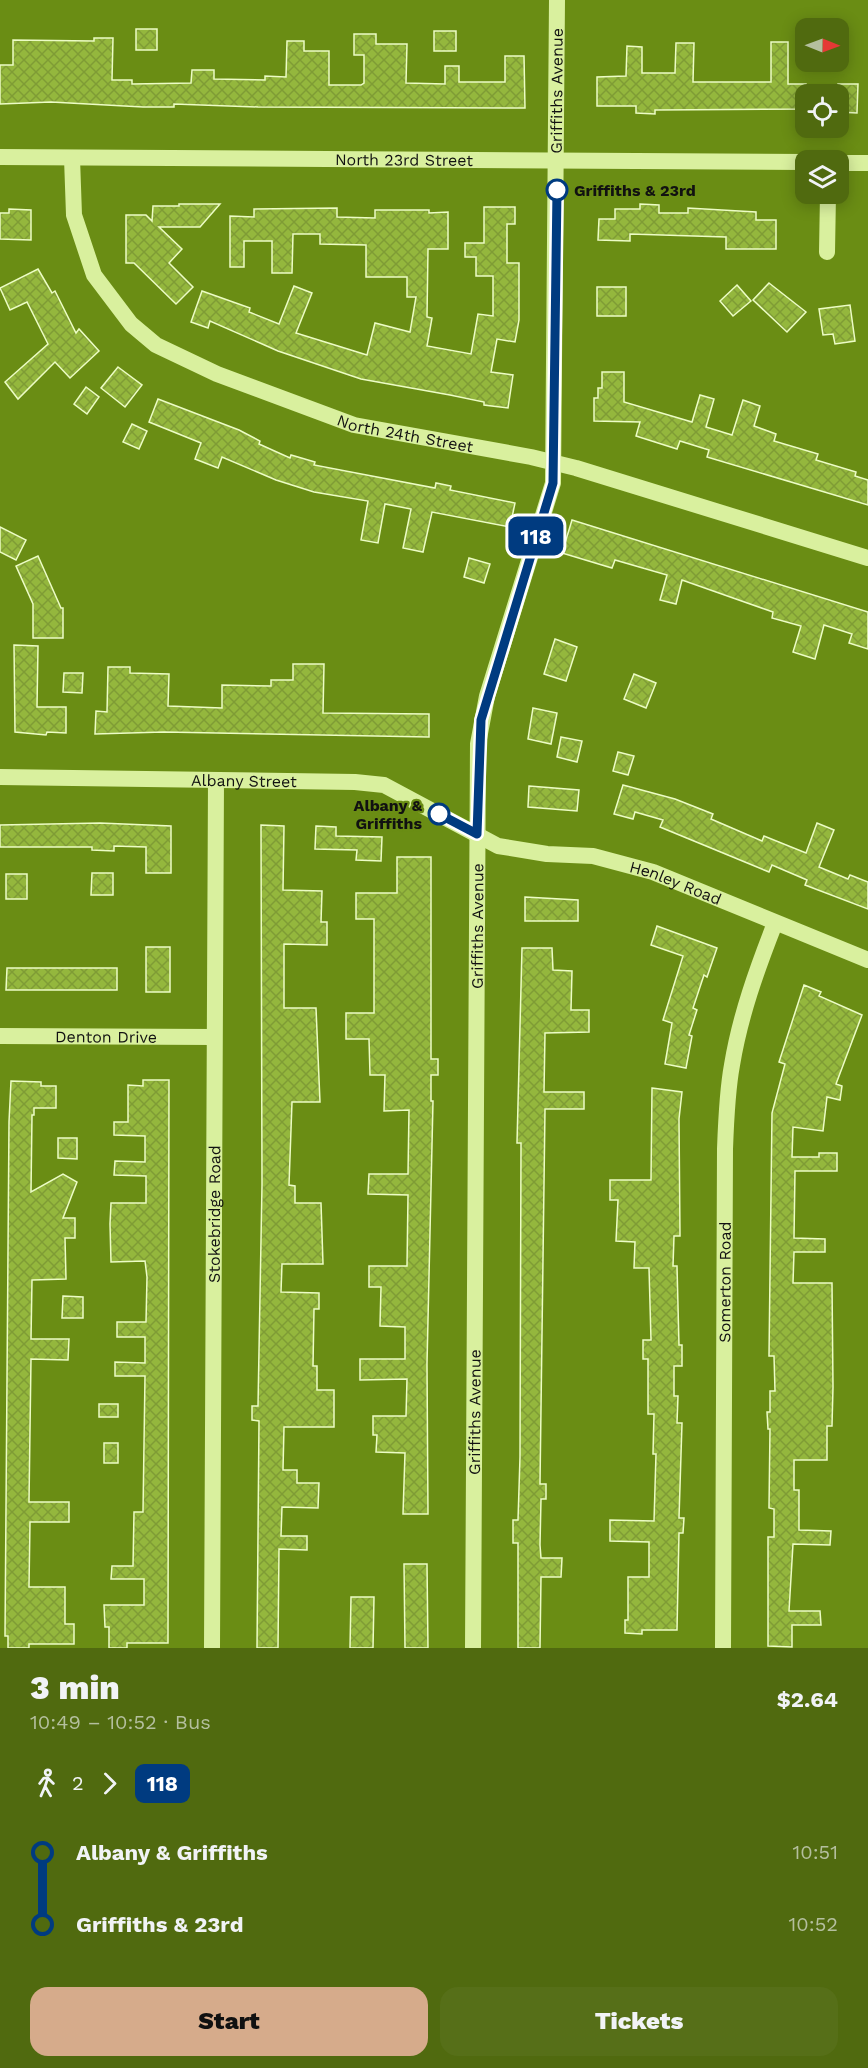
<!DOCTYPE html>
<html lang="en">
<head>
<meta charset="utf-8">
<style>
	:root { --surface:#506a0f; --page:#566f18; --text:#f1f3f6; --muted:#b4bf9e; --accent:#d6ab8b }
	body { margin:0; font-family:"Work Sans",sans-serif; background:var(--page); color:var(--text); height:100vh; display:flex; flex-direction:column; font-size:22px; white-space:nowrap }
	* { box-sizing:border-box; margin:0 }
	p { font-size:20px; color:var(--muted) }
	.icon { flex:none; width:33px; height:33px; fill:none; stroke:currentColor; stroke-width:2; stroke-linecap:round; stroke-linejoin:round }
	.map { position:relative; height:1648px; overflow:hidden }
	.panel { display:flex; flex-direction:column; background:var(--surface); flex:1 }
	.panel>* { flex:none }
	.badge { padding:0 12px; border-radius:9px; font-size:21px; line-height:39px }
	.needle { width:39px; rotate:91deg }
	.fabs { position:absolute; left:795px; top:18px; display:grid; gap:12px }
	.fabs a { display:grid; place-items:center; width:54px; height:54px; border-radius:12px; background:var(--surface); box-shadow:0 3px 15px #0003; font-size:30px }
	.map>.badge { position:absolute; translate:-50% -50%; box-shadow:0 0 0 3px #fff }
	.legs { display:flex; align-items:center; gap:9px; height:66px; padding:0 30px; font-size:20px }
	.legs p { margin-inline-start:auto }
	.headline { display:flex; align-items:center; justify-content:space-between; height:102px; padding:0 30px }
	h1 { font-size:33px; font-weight:800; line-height:45px }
	.primary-button { display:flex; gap:12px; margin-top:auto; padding:12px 30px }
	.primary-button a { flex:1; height:69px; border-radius:18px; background:var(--accent); color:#111; font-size:24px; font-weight:800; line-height:69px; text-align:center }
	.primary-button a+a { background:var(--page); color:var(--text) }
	ul { padding:0 30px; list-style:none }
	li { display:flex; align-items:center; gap:21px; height:72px; font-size:22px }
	li i { display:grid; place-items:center; width:9px; height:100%; margin:0 8px; background:currentColor }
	li i::after { content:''; width:15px; height:15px; margin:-8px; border:4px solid; border-radius:50%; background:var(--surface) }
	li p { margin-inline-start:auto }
	li:first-child i { background:linear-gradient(#0000 50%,currentColor 0) }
	li:last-child i { background:linear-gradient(currentColor 50%,#0000 0) }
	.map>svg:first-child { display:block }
	.building { fill:url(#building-cross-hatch); stroke:#ecfcc5; stroke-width:1.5 }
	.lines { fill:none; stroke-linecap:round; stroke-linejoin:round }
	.minor { stroke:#d9f09e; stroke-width:16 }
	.line-1-casing { stroke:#fff; stroke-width:14 }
	.line-1 { stroke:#003b80; stroke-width:9 }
	.stop-1-dot { fill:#fff; stroke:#003b80; stroke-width:3 }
	.labels { text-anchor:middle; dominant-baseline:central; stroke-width:4.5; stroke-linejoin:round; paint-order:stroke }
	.street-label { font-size:16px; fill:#111; stroke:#6a8d14 }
	.stop-label { font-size:16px; font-weight:bold; fill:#111; stroke:#6a8d14; text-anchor:start }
</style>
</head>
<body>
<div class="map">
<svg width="868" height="1648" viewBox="0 0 868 1648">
	<defs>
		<pattern id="building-cross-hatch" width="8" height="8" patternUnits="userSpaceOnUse" patternTransform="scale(1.5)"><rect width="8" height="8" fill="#94b73d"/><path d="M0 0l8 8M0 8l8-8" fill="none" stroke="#7f9c35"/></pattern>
	</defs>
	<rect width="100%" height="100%" fill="#6a8d14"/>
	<!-- building -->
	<g class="building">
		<rect x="136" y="29" width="21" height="21"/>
		<rect x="434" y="31" width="22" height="20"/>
		<polygon points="354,34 376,34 376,44 407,44 406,83 445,84 445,66 459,66 459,82 505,82 505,56 524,56 525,108 258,107 174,104 174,107 143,107 51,102 0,104 0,65 13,65 13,40 94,41 94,38 113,38 112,80 132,80 132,84 191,83 192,70 214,70 214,79 265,80 265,76 286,77 287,41 304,41 304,51 329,51 329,85 361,85 364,83 364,55 354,55"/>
		<polygon points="771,42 788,42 788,84 806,84 806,109 655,110 655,114 636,113 636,106 597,106 597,77 626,76 627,46 642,47 642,73 675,73 676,43 694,43 693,82 771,82"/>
		<polygon points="838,84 858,84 857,113 838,112"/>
		<polygon points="179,204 220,204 200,227 159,227 182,249 169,263 193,287 176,304 134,263 126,263 126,215 146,215 152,221 153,206 179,206"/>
		<polygon points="640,204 659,205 659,213 688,213 688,208 756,212 756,220 776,220 776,249 726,249 726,237 630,234 630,241 598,240 599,219 615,219 615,209 640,209"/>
		<polygon points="484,207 515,207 515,224 507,224 507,263 519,263 519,320 515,342 497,339 491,372 513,375 508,408 484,405 484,402 450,395 361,379 278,351 210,321 208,328 191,322 202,291 250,308 249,312 279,324 294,286 312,293 296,333 367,355 375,323 410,332 416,297 407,297 407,277 366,277 366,245 320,244 320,234 293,234 292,273 272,273 272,241 244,241 244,267 230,267 230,216 254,217 254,209 337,208 337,217 375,218 375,210 429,210 429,213 448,212 448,249 428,249 427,317 432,318 427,346 471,354 478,314 493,316 493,276 476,276 476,257 465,257 465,243 484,243"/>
		<polygon points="9,209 31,210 31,240 0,239 0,213 9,213"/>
		<polygon points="38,269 52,293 55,291 76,333 79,329 99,351 70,378 55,362 18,399 5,382 48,344 27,302 10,310 0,288"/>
		<polygon points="769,283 806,312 787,332 753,300"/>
		<polygon points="737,285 751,301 733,316 720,301"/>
		<rect x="597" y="287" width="29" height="29"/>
		<polygon points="850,305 855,341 835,344 833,334 823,335 819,309"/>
		<polygon points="118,367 142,385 125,407 101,388"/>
		<polygon points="602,372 624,372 624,402 692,422 700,395 714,399 706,427 732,435 743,400 760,406 754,426 776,434 774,441 818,454 816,460 856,472 855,476 868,480 868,505 707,457 709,450 680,441 677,449 636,436 640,422 594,421 594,398 598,398 598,388 602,388"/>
		<polygon points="86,387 99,397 87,414 74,404"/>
		<polygon points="158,399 239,430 260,441 259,444 290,458 291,455 315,462 314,465 435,488 436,483 451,486 450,490 515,503 510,527 432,512 423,552 403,548 411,509 385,504 378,543 361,540 368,501 314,492 276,480 222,457 218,468 195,459 201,443 149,422"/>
		<polygon points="132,424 147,431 139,449 123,442"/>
		<polygon points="572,520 868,612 868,649 849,643 852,634 824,625 815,659 793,652 801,626 772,618 773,612 682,580 676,604 660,600 667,575 615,560 612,568 562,553"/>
		<polygon points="0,527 26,540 16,560 0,552"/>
		<polygon points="38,556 61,608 63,608 63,638 33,638 33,604 16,566"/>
		<polygon points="469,558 490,564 484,583 464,577"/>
		<polygon points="555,639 577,647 566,681 544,674"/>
		<polygon points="14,645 38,646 37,707 66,707 66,733 47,732 46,735 15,732"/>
		<polygon points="293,664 324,664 323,713 429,714 429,737 164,732 95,734 96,711 107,712 108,667 130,667 130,673 169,674 168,706 222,708 222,685 271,686 271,680 293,680"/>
		<polygon points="64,673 83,673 82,693 63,692"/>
		<polygon points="634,674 656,683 646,708 624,699"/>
		<polygon points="533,708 557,713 551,744 528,739"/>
		<polygon points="561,737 582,741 577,762 557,757"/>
		<polygon points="618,752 634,756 628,775 613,771"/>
		<polygon points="623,785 675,799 713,814 711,819 762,841 764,836 806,853 817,823 834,830 819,867 848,879 850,875 868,882 868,909 805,885 807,880 772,865 769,872 660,827 663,820 635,812 633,819 614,814"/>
		<polygon points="529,786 579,790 577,811 528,807"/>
		<polygon points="100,823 171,826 171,873 146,873 146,847 114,846 114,851 92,850 92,847 0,847 0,825"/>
		<polygon points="261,825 284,826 283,890 322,891 321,922 327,922 327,945 284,944 284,1008 316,1008 320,1102 292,1102 289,1185 295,1186 295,1203 321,1203 323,1264 282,1264 281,1292 319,1293 319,1309 314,1309 313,1366 317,1366 317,1390 334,1390 334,1427 284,1427 283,1470 297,1470 297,1483 319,1483 318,1508 282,1507 281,1536 307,1536 307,1550 279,1549 278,1648 257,1648 259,1421 252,1420 252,1406 258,1406 262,1185"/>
		<polygon points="316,826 336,827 336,836 382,837 381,861 356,860 357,850 315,849"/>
		<polygon points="397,857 431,857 431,1059 438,1059 438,1075 431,1075 431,1101 433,1101 427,1364 428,1514 403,1514 405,1453 376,1452 377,1435 373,1435 373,1416 406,1416 407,1379 360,1380 360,1359 405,1359 405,1327 380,1326 381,1287 369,1287 369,1266 407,1266 408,1195 368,1194 369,1174 408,1174 409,1110 384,1111 385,1075 370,1075 369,1039 346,1039 346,1013 374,1013 374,919 356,919 356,893 397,893"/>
		<polygon points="92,873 113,873 113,895 91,895"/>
		<rect x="6" y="874" width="21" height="25"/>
		<polygon points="525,897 578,900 578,921 525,921"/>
		<polygon points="657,926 717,948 707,977 704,975 693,1008 697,1010 689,1035 692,1036 686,1068 665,1064 672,1023 663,1020 683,956 651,945"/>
		<rect x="146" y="947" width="24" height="45"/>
		<polygon points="522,948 552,948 553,970 572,971 571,1010 589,1010 589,1032 545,1033 544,1092 584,1092 584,1109 545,1109 540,1484 546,1484 546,1499 541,1499 540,1545 541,1558 562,1558 561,1577 541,1577 540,1648 518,1648 518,1543 513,1543 513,1520 518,1520 520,1457 521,1143 517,1143"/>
		<polygon points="7,968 117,968 117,990 6,990"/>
		<polygon points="804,985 821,992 819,996 862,1015 836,1084 842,1086 840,1100 827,1097 823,1131 793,1127 792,1157 819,1157 819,1153 837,1153 837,1171 795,1171 794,1238 825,1239 825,1252 794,1252 793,1283 832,1283 833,1387 832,1426 827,1426 827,1460 794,1460 794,1490 799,1490 799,1530 831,1531 830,1545 793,1544 789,1611 820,1611 821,1625 792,1625 792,1647 768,1646 768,1537 774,1537 774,1509 769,1508 770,1429 768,1429 767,1412 770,1412 770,1391 775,1391 774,1356 769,1356 772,1113 785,1064 779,1062"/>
		<polygon points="143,1080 169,1080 168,1643 127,1643 127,1648 109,1648 109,1627 105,1627 104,1605 144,1605 144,1579 111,1579 112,1566 133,1566 134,1512 143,1512 145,1376 115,1376 115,1362 145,1363 145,1337 117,1337 117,1322 146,1322 147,1277 145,1261 111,1262 110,1224 111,1203 146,1203 146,1176 114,1175 115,1161 145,1162 145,1136 114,1135 114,1122 128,1122 128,1085 143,1086"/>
		<polygon points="11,1081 41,1082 41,1086 56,1086 56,1108 34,1108 34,1115 32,1115 31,1192 63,1174 77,1182 63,1218 75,1218 75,1238 65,1238 66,1279 32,1280 31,1339 69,1339 68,1360 31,1359 29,1502 69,1502 69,1522 30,1522 29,1587 65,1587 65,1624 74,1624 74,1644 29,1644 29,1648 8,1648 8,1636 5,1636 9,1122"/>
		<polygon points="652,1088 682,1092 679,1119 680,1236 674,1236 673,1266 677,1266 679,1345 682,1345 682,1366 674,1366 674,1396 678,1396 677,1423 682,1423 679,1518 684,1518 683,1533 679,1533 677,1630 642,1630 642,1634 625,1633 625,1620 628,1620 628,1577 649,1577 649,1542 610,1541 610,1520 654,1521 656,1454 653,1454 654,1414 648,1414 648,1359 643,1359 643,1340 651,1340 649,1268 634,1268 635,1242 616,1241 618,1200 610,1200 610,1180 651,1180"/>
		<polygon points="58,1138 77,1138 77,1159 58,1158"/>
		<polygon points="63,1296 83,1297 83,1318 62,1318"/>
		<rect x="99" y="1404" width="19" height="13"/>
		<rect x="104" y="1443" width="14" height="20"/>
		<polygon points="404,1564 427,1564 428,1648 405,1648"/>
		<polygon points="351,1597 374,1597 373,1648 350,1648"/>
	</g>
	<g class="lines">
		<!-- minor -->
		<g class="minor">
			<path id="s1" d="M0,157L806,162"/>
			<path id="s2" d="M72,158L74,215L94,275L131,324L156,345L217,374L354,425L531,457L576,468L868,558"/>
			<polyline points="838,163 868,163"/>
			<polyline points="827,252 828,194"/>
			<path id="s3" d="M0,777L355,782L384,785L498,846L547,854L593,856L653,872L868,960"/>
			<path id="s4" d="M0,1036L214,1037"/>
			<path id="s5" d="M212,1648L216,780"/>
			<path id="s6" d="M473,1648L478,744L487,696L553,483L557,0"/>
			<path id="s7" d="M723,1648L725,1149C726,1121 727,1092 732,1065C740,1016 757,969 775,923"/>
		</g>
	</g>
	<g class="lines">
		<defs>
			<polyline id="line-1" points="439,814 477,834 481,720 553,483 557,190"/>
		</defs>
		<!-- line-1 casing -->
		<use href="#line-1" class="line-1-casing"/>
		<!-- line-1 -->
		<use href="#line-1" class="line-1"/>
	</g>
	<!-- markers -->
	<g class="stop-1-dot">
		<circle cx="557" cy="190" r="10"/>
		<circle cx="439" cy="814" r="10"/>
	</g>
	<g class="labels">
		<!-- street labels -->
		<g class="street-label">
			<text stroke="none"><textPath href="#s6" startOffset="1568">Griffiths Avenue</textPath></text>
			<text stroke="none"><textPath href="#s1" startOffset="404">North 23rd Street</textPath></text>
			<text stroke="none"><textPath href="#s2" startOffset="480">North 24th Street</textPath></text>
			<text stroke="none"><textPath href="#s3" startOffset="244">Albany Street</textPath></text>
			<text stroke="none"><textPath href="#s3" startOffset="696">Henley Road</textPath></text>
			<text stroke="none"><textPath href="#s6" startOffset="722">Griffiths Avenue</textPath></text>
			<text stroke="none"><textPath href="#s4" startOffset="106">Denton Drive</textPath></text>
			<text stroke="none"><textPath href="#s5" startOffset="434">Stokebridge Road</textPath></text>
			<text stroke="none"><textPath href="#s7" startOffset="366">Somerton Road</textPath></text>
			<text stroke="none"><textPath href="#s6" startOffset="236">Griffiths Avenue</textPath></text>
		</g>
		<!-- stop labels -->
		<g class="stop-label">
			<text x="574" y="190">Griffiths &amp; 23rd</text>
			<text x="422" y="805" text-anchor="end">Albany &amp;<tspan x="422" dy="18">Griffiths</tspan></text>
		</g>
	</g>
</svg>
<div class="fabs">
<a><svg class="needle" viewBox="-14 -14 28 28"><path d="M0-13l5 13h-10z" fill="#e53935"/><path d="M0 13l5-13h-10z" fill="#b4bf9e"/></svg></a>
<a><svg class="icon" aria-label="locate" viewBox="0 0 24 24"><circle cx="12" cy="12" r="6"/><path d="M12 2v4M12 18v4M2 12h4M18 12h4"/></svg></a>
<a><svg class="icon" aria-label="layers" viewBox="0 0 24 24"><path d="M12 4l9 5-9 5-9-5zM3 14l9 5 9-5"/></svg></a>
</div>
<b class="badge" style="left:536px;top:536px;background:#003b80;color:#fff">118</b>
</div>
<section class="panel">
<div class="headline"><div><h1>3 min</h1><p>10:49 – 10:52 · Bus</p></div><b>$2.64</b></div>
<div class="legs"><svg class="icon" aria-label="walk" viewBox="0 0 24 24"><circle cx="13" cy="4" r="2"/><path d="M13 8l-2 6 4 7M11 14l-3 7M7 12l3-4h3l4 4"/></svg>2<svg class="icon" aria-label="forward" viewBox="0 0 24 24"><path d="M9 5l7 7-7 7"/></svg><b class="badge" style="background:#003b80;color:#fff">118</b></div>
<ul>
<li><i style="color:#003b80"></i><b>Albany &amp; Griffiths</b><p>10:51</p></li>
<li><i style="color:#003b80"></i><b>Griffiths &amp; 23rd</b><p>10:52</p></li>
</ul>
<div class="primary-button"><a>Start</a><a>Tickets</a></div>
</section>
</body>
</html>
